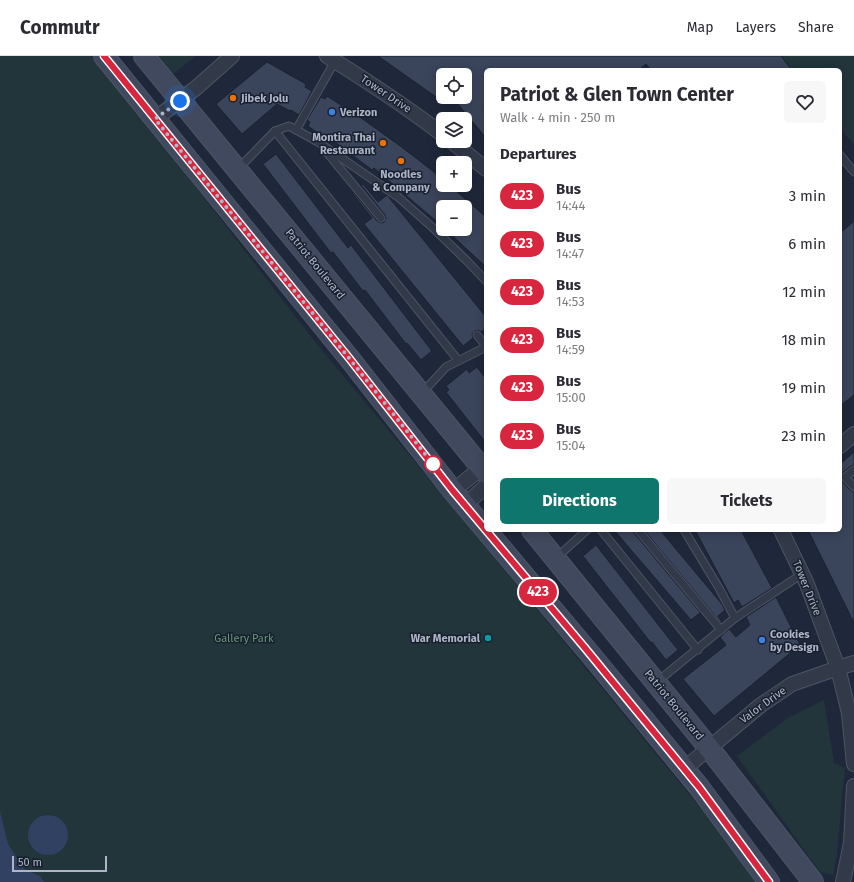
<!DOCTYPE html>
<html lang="en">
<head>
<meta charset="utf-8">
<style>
	:root { --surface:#fff; --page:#f7f7f7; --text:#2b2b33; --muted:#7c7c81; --line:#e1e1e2; --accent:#0f766e }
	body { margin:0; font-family:"Fira Sans",sans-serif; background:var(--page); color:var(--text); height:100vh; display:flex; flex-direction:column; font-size:15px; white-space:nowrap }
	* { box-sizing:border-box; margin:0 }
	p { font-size:13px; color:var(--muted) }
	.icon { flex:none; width:22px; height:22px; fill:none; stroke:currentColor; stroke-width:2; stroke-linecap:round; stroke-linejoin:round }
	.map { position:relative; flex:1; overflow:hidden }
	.sheet { position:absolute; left:484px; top:12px; width:358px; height:464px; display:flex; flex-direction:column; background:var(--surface); border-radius:6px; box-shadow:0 2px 10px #0003 }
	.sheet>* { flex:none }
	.badge { padding:0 8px; border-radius:13px; font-size:14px; line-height:26px }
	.controls { position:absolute; left:436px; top:12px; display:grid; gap:8px }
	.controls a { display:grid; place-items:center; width:36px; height:36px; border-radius:6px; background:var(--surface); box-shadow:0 2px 10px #0003; font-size:20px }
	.scale { position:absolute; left:12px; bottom:10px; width:95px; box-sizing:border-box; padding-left:4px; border:2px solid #adb5c7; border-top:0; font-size:11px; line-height:14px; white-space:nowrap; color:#adb5c7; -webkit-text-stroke:3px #181f2e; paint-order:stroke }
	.you { position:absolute; width:20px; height:20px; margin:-10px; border:3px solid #fff; border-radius:50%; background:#1a73e8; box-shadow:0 0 0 6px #1a73e833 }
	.map>.badge { position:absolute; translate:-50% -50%; box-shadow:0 0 0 2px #fff }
	h2 { padding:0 16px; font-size:15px; line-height:36px }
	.round { display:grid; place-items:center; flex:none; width:42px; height:42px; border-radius:6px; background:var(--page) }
	.headline { display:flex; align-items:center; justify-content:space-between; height:68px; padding:0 16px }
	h1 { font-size:19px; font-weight:700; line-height:30px }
	.button { display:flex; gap:8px; margin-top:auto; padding:8px 16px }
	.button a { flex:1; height:46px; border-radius:6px; background:var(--accent); color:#fff; font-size:16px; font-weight:700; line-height:46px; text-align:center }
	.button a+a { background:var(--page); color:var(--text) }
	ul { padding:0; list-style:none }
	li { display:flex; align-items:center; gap:12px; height:48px; padding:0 16px }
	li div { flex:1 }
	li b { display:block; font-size:15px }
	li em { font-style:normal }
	li .badge { min-width:44px; font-weight:700; text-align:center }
	header { display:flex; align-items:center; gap:24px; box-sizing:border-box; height:56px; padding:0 20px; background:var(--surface); border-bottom:1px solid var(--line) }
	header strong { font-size:19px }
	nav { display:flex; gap:22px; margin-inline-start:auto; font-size:14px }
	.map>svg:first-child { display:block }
	.green { fill:#21353b }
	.water { fill:#314162 }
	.building { fill:#3a445a; stroke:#1a2130 }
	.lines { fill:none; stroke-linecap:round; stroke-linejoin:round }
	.service-casing { stroke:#4d5565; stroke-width:9 }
	.minor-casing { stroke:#4d5565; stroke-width:16 }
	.secondary-casing { stroke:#4d5565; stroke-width:22 }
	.service { stroke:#323a4a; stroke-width:7 }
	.minor { stroke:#323a4a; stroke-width:14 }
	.secondary { stroke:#40495d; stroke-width:20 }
	.line-casing { stroke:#fff; stroke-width:9 }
	.line { stroke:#d7263d; stroke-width:6 }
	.walk { stroke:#adb5c7; stroke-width:4; stroke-dasharray:0 7.2 }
	.food-dot { fill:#e8710a; stroke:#181f2e; stroke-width:1.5 }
	.shop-dot { fill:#3f7fe0; stroke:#181f2e; stroke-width:1.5 }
	.stop-dot { fill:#fff; stroke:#d7263d; stroke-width:2 }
	.culture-dot { fill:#0f9aa8; stroke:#181f2e; stroke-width:1.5 }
	.labels { text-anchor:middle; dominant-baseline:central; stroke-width:3; stroke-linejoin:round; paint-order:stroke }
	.street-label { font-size:11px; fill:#adb5c7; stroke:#181f2e }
	.poi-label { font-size:11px; font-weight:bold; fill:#adb5c7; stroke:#181f2e; text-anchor:start }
	.park-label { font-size:11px; fill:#639973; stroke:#181f2e }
</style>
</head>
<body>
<header>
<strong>Commutr</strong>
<nav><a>Map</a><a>Layers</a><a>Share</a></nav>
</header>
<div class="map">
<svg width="854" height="826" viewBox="0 0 854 826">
	<rect width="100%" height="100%" fill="#1f283a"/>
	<!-- green -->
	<g class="green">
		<polygon points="0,0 91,0 155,78 312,282 537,553 761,826 0,826"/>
		<polygon points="149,0 196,0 173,18 164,19"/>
		<polygon points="781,0 854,0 854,89 840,72 840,14 792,14"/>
		<polygon points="824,644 834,707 845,712 841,753 837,798 833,819 820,816 737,700 788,662"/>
	</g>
	<!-- water -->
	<g class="water">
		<polygon points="0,755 8,788 24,813 40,820 44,826 0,826"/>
		<circle cx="48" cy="779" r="20"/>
	</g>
	<!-- building -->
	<g class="building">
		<polygon points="378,0 781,0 792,14 651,14 646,8 639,14 486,14 486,82 452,41 465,41 465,19 443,19 443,46"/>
		<polygon points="267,6 306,28 305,31 312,35 299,59 291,54 290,55 277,48 242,78 216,48"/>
		<polygon points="327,40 364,64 403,92 443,123 443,129 449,129 486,161 486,211 445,173 465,173 465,151 443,151 443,171 374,112 372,114 331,83 329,85 308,70 310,66 307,64 321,41 325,43"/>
		<polygon points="276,98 348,192 351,189 432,295 421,304 407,287 406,288 365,234 363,235 333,196 331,197 263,108"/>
		<polygon points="363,128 378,146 387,139 486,261 486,272 481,276 478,274 474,275 472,278 473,282 463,290 364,168 372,162 352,137 353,136 377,165 382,167 384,166 386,162 385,159 361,129"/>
		<polygon points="854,165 854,339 840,350 840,177"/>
		<polygon points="477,311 486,323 486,387 446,336 449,334 446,330 467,313 469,317"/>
		<polygon points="854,396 854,409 851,410 842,417 840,422 841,424 850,434 854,436 854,567 808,474 840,474 840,408"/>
		<polygon points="614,474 633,474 634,477 714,573 700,557 691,564"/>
		<polygon points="644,474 660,474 721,547 725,554 718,560 722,566 721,567"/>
		<polygon points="695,474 741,474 772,532 742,551 738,544 734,547"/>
		<polygon points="596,489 678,594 666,604 652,586 651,587 583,500"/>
		<polygon points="776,541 800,589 714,660 683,623 726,589 720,581 729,573 736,581 750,569 746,561"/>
	</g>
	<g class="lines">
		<defs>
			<g id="service">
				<polyline points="296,74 335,5"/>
				<polyline points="275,75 458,304"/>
				<polyline points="324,93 381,162"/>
				<polyline points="840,99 854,116"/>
				<polyline points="238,113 275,75 289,70 318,86 398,141 432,171 467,205 486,225"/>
				<polyline points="477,279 486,290"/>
				<polyline points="423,336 446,311 486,291"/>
				<polyline points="854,414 845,421 854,431"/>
				<polyline points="601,474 698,594"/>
				<polyline points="638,474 721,574"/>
				<polyline points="556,502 587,474"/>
				<polyline points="735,562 802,518"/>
				<polyline points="658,625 735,562 719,532 684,474"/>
			</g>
			<g id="minor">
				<path d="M327,0C367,25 406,50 443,79"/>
				<polyline points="155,63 196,32 232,0"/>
				<polyline points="451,85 486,113"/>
				<polyline points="840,390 854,378"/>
				<polyline points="453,435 486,408"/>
				<polyline points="465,449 486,430"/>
				<polyline points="781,474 807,528 838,612 849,657 854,708"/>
				<polyline points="684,713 761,649 792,628 838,612 854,607"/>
				<polyline points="843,826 851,787 854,730"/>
			</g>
			<g id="secondary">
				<polyline points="104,0 349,302 453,435 595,604 699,731 769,826"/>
				<polyline points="144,0 486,417"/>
				<polyline points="532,474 709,692 813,826"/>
			</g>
		</defs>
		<!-- service casing -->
		<use href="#service" class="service-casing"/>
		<!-- minor casing -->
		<use href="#minor" class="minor-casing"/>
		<!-- secondary casing -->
		<use href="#secondary" class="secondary-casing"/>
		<!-- service -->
		<use href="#service" class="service"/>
		<!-- minor -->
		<use href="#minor" class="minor"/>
		<!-- secondary -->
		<use href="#secondary" class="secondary"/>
	</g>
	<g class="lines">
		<defs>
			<polyline id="line" points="104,0 349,302 453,435 585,592 699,731 769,826"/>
		</defs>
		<!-- line casing -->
		<use href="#line" class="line-casing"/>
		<!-- line -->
		<use href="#line" class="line"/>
		<!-- walk -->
		<polyline class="walk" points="180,45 155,63 349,302 433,408"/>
	</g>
	<!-- markers -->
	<g class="food-dot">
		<circle cx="233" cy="42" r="4"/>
		<circle cx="383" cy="87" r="4"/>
		<circle cx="401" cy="105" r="4"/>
	</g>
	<g class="shop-dot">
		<circle cx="332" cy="56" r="4"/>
		<circle cx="762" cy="584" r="4"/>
	</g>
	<circle class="stop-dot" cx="433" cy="408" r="8"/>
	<circle class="culture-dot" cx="488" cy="582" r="4"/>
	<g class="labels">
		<!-- street labels -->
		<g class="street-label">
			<text transform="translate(386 38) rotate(34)">Tower Drive</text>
			<text transform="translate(315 208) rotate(51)">Patriot Boulevard</text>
			<text transform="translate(807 532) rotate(68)">Tower Drive</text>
			<text transform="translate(674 649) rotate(51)">Patriot Boulevard</text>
			<text transform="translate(763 649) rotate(-36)">Valor Drive</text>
		</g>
		<!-- poi labels -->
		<g class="poi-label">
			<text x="241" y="42">Jibek Jolu</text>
			<text x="340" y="56">Verizon</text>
			<text x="375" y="81" text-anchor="end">Montira Thai<tspan x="375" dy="13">Restaurant</tspan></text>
			<text x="401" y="118" text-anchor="middle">Noodles<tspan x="401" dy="13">&amp; Company</tspan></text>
			<text x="770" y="578">Cookies<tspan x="770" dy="13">by Design</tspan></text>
			<text x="480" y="582" text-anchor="end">War Memorial</text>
		</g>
		<!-- park labels -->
		<g class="park-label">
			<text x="244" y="582">Gallery Park</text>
		</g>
	</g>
</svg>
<div class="controls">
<a><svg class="icon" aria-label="locate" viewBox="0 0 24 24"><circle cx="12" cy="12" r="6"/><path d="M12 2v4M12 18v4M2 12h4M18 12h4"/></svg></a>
<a><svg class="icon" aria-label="layers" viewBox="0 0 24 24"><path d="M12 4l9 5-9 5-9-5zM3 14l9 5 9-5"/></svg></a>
<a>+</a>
<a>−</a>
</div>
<div class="scale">50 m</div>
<div class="you" style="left:180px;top:45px"></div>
<b class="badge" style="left:538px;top:536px;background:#d7263d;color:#fff">423</b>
<section class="sheet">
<div class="headline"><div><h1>Patriot &amp; Glen Town Center</h1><p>Walk · 4 min · 250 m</p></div><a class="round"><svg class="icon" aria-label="heart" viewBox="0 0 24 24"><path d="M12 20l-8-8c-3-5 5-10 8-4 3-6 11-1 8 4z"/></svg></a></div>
<h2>Departures</h2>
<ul>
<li><span class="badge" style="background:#d7263d;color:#fff">423</span><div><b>Bus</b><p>14:44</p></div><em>3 min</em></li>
<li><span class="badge" style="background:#d7263d;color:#fff">423</span><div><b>Bus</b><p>14:47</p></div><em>6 min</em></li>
<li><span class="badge" style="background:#d7263d;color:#fff">423</span><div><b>Bus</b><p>14:53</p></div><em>12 min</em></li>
<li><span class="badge" style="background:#d7263d;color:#fff">423</span><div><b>Bus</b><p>14:59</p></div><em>18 min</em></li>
<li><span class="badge" style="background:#d7263d;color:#fff">423</span><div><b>Bus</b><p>15:00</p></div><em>19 min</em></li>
<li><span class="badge" style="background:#d7263d;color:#fff">423</span><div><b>Bus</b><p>15:04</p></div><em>23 min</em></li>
</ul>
<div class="button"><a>Directions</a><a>Tickets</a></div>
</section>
</div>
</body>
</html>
